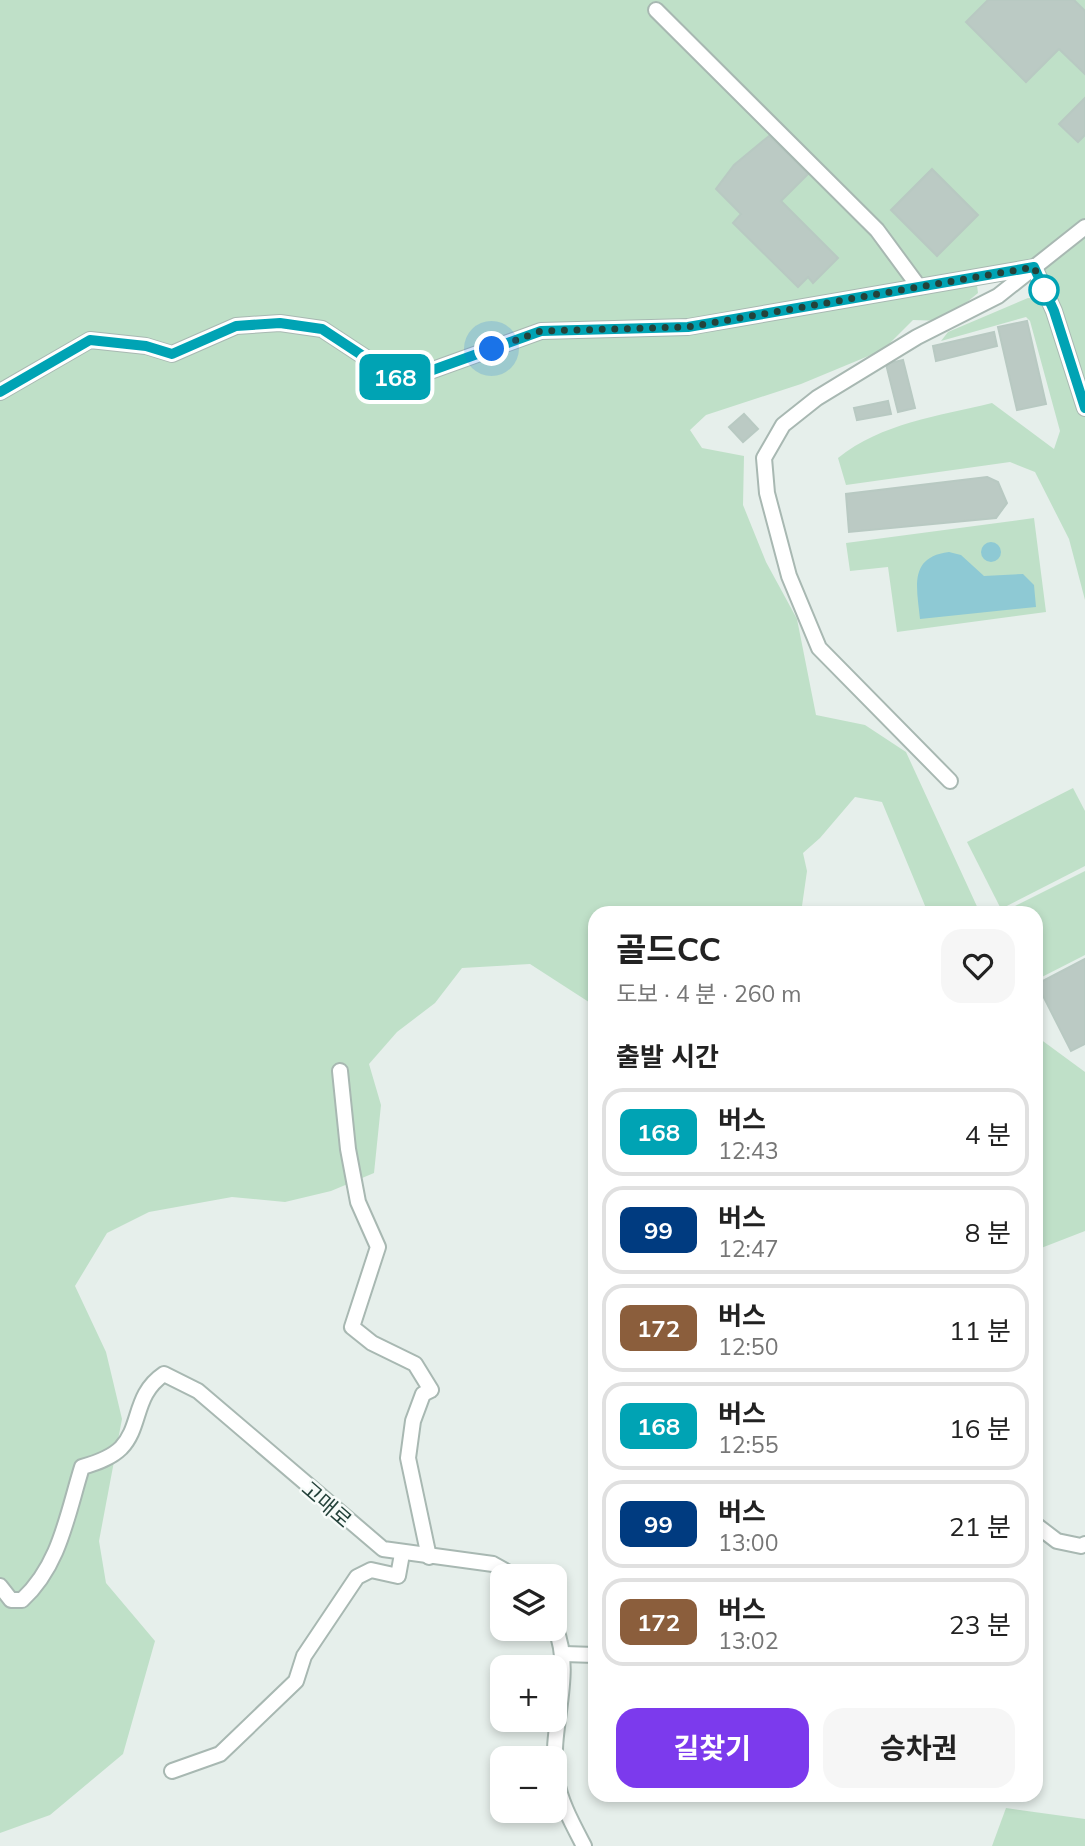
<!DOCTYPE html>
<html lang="ko">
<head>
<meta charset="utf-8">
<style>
	:root { --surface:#fff; --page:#f6f6f6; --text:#222; --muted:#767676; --line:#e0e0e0; --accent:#7c3aed }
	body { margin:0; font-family:Mulish,"Noto Sans KR",sans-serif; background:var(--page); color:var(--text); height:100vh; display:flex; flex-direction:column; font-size:26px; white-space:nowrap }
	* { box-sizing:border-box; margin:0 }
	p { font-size:23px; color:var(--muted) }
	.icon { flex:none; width:38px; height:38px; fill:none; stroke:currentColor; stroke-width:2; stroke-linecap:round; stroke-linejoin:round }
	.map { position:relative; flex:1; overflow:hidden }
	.side { position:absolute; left:588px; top:906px; width:455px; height:896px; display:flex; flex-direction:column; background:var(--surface); border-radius:21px; box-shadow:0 4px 10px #0003 }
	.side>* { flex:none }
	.badge { padding:0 14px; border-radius:10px; font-size:24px; line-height:46px }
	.tools { position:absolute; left:490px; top:1564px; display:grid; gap:14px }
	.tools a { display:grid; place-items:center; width:77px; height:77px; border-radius:14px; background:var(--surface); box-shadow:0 4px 10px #0003; font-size:35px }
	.you { position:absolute; width:35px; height:35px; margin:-18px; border:5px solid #fff; border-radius:50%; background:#1a73e8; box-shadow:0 0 0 10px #1a73e833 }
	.map>.badge { position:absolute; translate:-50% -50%; box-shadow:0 0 0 4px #fff }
	h2 { padding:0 28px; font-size:26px; line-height:63px }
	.round { display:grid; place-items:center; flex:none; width:74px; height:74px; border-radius:21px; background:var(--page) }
	.overview { display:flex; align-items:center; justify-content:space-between; height:119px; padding:0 28px }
	h1 { font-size:33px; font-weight:700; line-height:52px }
	.primary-button { display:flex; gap:14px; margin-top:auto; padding:14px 28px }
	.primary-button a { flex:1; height:80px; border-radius:21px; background:var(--accent); color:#fff; font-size:28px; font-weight:700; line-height:80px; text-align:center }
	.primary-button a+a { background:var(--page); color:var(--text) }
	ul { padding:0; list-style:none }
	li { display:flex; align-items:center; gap:21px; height:88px; margin:0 14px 10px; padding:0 14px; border:4px solid var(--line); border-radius:21px }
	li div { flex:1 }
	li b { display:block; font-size:26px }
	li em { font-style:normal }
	li .badge { min-width:77px; font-weight:700; text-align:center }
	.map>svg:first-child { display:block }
	.green { fill:#bfe0c8 }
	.water { fill:#8ec9d4 }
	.building { fill:#bbcac4; stroke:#b8c9c2; stroke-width:2 }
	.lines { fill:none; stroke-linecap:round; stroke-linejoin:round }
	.minor-casing { stroke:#a8b8b2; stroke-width:18 }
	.minor { stroke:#fff; stroke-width:14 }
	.line-casing { stroke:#fff; stroke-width:16 }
	.line { stroke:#00a3b4; stroke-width:10 }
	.walk { stroke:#24423a; stroke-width:7; stroke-dasharray:0 12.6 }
	.stop-dot { fill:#fff; stroke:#00a3b4; stroke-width:3.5 }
	.labels { text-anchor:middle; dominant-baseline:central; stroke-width:5; stroke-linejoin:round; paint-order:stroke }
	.street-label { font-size:21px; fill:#24423a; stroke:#f7fbf9 }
</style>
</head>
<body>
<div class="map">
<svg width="1085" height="1846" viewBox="0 0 1085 1846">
	<rect width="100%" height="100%" fill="#e6efeb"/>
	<!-- green -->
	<g class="green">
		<path d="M0,0H1085V600L1069,539L1035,472L1010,462L846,485L838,458C882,423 938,416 992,403L1054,449L1060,431L1030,321L1026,317L941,341L948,332L1028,298L1039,299L1052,310L1034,268L976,278L978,293L944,321L913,320L883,350L801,384L706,415L690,430L702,448L744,456L743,505L766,562L797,619L816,715L865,725L906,752L980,913H928L882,802L855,797L820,838L803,853L807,871L801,913L595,914V1006L530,964L462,968L435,1003L397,1032L369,1064L381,1105L374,1173L331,1191L285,1202L232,1197L149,1212L107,1233L75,1286L106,1352L122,1419L99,1541L106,1583L155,1641L123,1754L50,1815L0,1833Z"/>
		<polygon points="1034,518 1046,612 897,632 888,567 850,571 846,543"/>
		<polygon points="1073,788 1085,811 1085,866 1001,909 967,842"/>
		<polygon points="1085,871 1085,955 1036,980 1036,914 1001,913"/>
		<polygon points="1036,1036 1085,1072 1085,1231 1036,1250"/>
		<polygon points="1006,1808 1085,1819 1085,1846 992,1846"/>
	</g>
	<!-- water -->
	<g class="water">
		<circle cx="991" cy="552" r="10"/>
		<path d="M949,552L961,555L984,576L1023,574L1034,585L1036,607L920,619C917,588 908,557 949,552Z"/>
	</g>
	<!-- building -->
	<g class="building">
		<polygon points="988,0 1074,0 1085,11 1085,74 1059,49 1026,82 966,22"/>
		<polygon points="1085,98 1085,135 1078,142 1059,124"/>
		<polygon points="769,136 808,174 781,201 838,258 813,283 808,277 798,287 733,223 741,214 716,189 734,165"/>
		<polygon points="932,169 978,215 937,256 891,210"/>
		<polygon points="1027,321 1046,404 1017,410 998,327"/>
		<polygon points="994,332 997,346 936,361 933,346"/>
		<polygon points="903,360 915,408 898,412 886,364"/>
		<polygon points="888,401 891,414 857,420 854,408"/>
		<polygon points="744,414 758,429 743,442 729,427"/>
		<polygon points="987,477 998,482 1007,503 996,518 849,532 846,494"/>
		<polygon points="1085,959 1085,1044 1071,1051 1037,984"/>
	</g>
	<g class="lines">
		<defs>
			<g id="minor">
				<polyline points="656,10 877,230 919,287"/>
				<polyline points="0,392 90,340 146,346 172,354 236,326 280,323 322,329 395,377 419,375 541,331 688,327 1034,267 1054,311 1085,408"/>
				<polyline points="950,781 819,648 789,576 767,493 764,458 783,425 817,398 917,337 998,296 1085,227"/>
				<polyline points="340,1071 348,1149 358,1202 378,1247 352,1327 372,1343 415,1364 431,1390 423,1394 413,1421 408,1458 429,1557"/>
				<polyline points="1036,1525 1057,1541 1081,1546 1085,1544"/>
				<path d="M0,1586L11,1600H22C60,1565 67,1515 82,1467C96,1463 111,1458 121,1448C142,1426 133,1395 164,1374L198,1391L383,1549L493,1564L516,1577"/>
				<path d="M555,1627C575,1675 549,1726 556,1776C559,1800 573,1825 584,1846"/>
				<polyline points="564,1654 595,1655"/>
				<polyline points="172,1771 220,1754 296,1681 304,1656 357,1577 371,1570 398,1576 402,1554"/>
			</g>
		</defs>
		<!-- minor casing -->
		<use href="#minor" class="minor-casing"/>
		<!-- minor -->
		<use href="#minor" class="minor"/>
	</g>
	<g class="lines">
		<defs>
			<polyline id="line" points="0,392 90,340 146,346 172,354 236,326 280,323 322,329 395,377 419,375 541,331 688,327 1034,267 1054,311 1085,408"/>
		</defs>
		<!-- line casing -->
		<use href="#line" class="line-casing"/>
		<!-- line -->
		<use href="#line" class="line"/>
		<!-- walk -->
		<polyline class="walk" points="492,349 541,331 688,327 1034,267 1044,290"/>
	</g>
	<!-- markers -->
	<circle class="stop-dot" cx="1044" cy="290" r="14"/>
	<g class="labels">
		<!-- street labels -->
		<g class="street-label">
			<text transform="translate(327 1504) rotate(41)">고매로</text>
		</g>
	</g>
</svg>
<div class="tools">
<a><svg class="icon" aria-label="layers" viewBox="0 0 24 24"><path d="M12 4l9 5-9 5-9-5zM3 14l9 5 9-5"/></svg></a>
<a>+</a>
<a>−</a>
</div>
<div class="you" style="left:492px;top:349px"></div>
<b class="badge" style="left:395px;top:377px;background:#00a3b4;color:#fff">168</b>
<section class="side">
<div class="overview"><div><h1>골드CC</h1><p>도보 · 4 분 · 260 m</p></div><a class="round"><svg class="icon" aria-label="heart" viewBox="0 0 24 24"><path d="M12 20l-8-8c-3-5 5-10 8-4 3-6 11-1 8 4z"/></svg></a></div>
<h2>출발 시간</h2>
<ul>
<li><span class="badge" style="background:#00a3b4;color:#fff">168</span><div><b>버스</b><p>12:43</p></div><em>4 분</em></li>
<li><span class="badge" style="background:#003b80;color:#fff">99</span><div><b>버스</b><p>12:47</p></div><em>8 분</em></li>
<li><span class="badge" style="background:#8b5e3c;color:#fff">172</span><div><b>버스</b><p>12:50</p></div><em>11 분</em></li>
<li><span class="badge" style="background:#00a3b4;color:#fff">168</span><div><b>버스</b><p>12:55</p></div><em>16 분</em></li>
<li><span class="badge" style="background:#003b80;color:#fff">99</span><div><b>버스</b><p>13:00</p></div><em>21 분</em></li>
<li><span class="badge" style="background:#8b5e3c;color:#fff">172</span><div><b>버스</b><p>13:02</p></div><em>23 분</em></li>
</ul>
<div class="primary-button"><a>길찾기</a><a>승차권</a></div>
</section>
</div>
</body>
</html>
